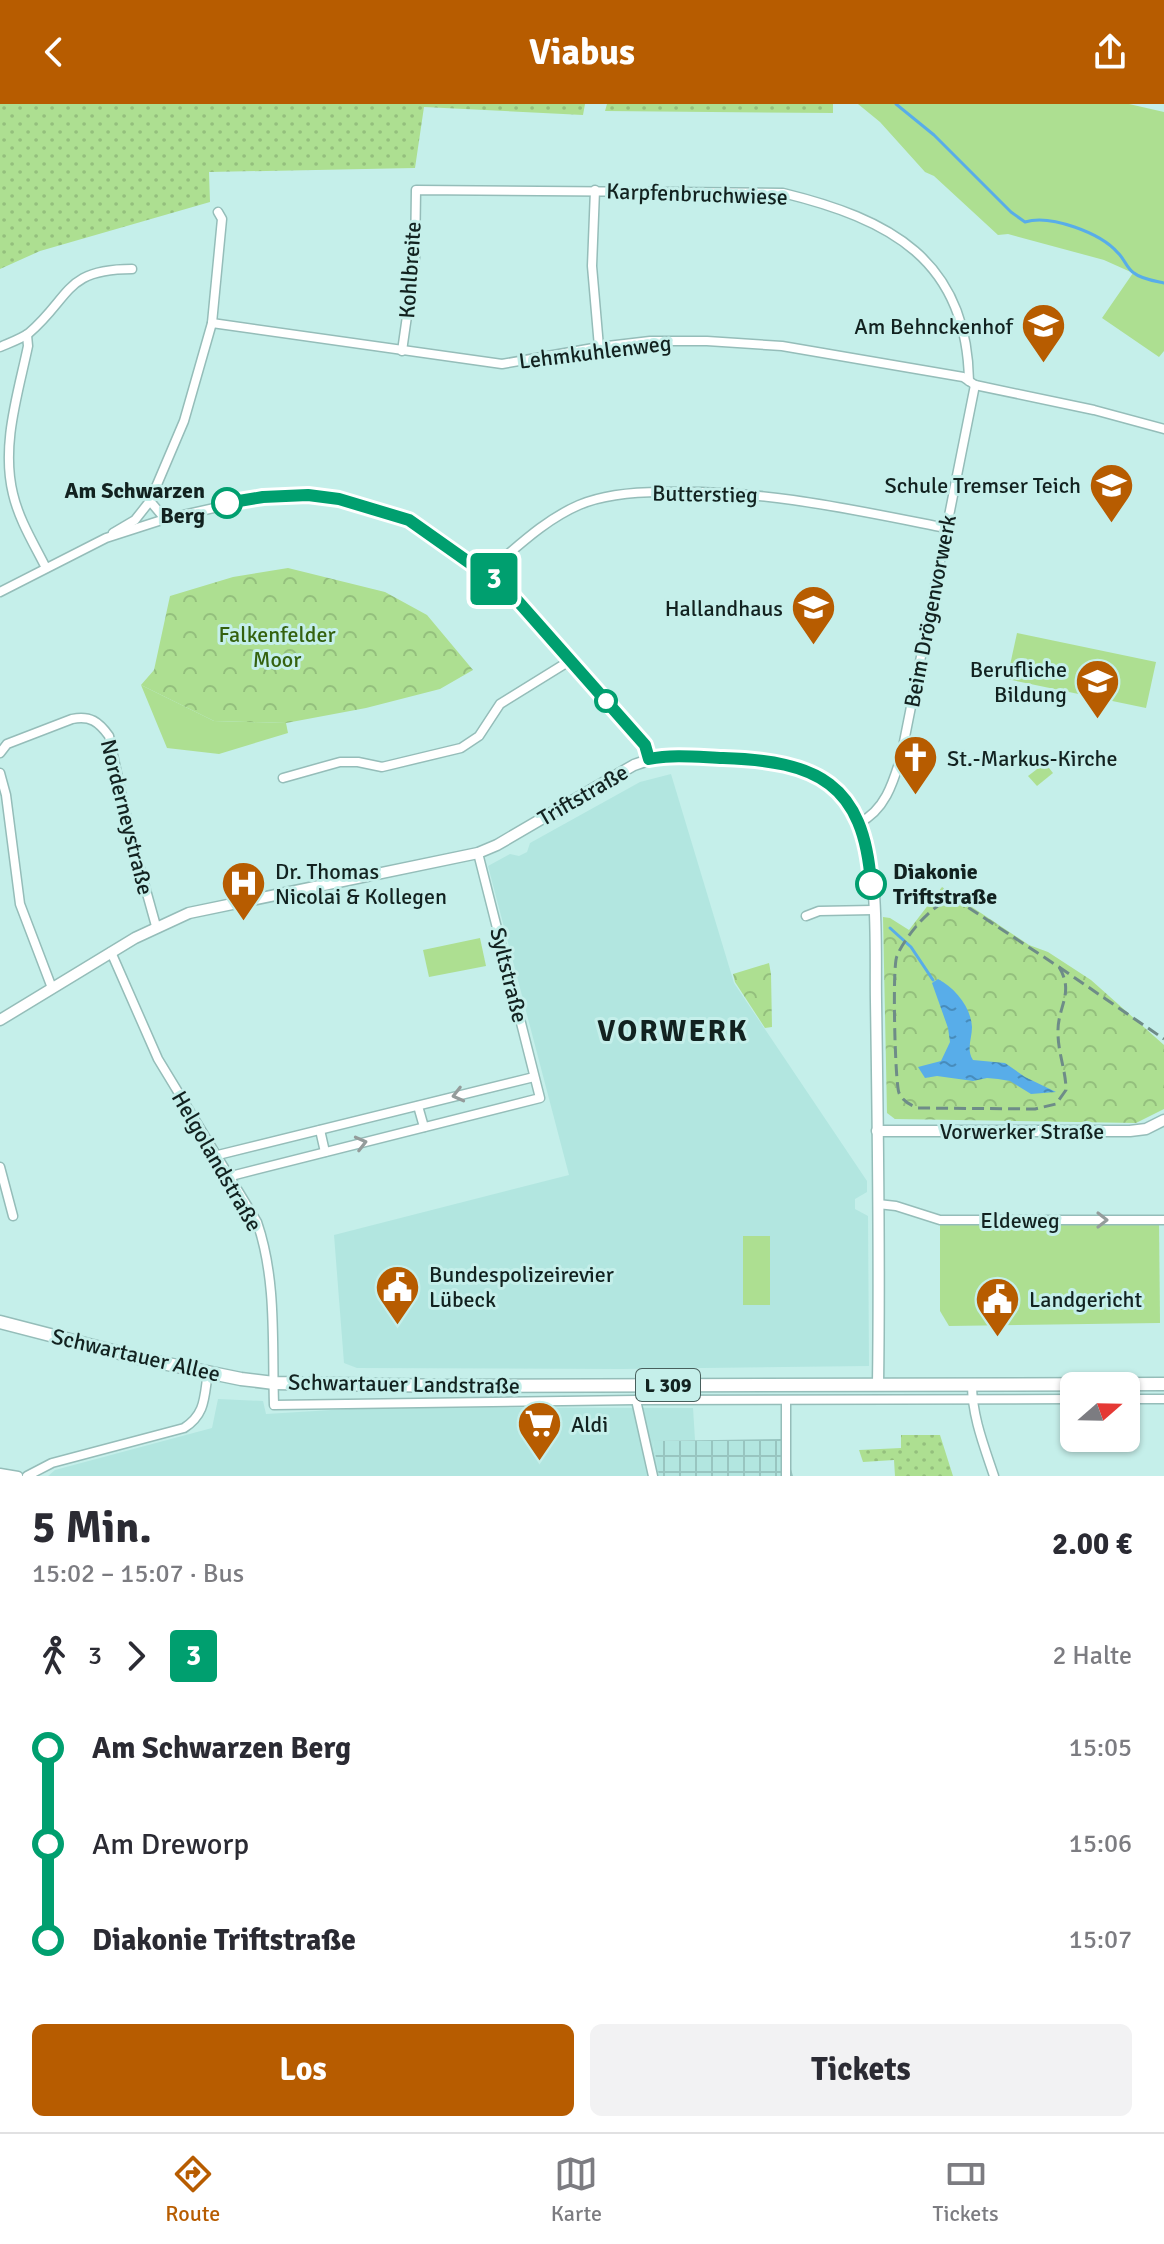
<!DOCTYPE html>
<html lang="de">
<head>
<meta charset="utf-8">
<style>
	:root { --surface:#fff; --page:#f2f2f3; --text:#2b2b33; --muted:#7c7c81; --line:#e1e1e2; --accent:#b75c00 }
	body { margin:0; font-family:Signika,sans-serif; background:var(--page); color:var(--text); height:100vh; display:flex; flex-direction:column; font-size:30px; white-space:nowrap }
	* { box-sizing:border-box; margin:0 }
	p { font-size:26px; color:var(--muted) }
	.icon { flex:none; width:44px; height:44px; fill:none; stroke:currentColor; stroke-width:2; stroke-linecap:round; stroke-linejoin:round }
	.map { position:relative; height:1372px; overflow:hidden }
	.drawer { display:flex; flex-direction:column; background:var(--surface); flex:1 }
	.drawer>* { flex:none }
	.badge { padding:0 16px; border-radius:6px; font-size:28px; line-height:52px }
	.needle { width:52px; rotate:70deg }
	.buttons { position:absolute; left:1060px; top:1268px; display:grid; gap:16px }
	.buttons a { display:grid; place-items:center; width:80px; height:80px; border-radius:12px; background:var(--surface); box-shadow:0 2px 6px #0004; font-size:40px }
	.map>.badge { position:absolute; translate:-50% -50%; box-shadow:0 0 0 4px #fff }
	.legs { display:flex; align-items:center; gap:12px; height:88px; padding:0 32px; font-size:26px }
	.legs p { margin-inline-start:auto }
	.summary { display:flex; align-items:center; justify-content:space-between; height:136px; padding:0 32px }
	h1 { font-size:44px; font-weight:700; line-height:60px }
	.action { display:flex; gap:16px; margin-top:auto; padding:16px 32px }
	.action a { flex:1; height:92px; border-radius:12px; background:var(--accent); color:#fff; font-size:32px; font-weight:700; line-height:92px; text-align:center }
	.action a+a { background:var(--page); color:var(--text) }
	ul { padding:0 32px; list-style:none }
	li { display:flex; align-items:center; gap:28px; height:96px; font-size:30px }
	li i { display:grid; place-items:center; width:12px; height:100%; margin:0 10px; background:currentColor }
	li i::after { content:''; width:20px; height:20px; margin:-10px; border:6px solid; border-radius:50%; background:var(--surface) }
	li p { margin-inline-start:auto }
	li:first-child i { background:linear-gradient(#0000 50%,currentColor 0) }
	li:last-child i { background:linear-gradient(currentColor 50%,#0000 0) }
	header { display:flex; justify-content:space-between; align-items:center; height:104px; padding:0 32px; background:var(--accent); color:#fff; font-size:36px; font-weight:700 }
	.tab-bar { display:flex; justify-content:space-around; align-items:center; height:112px; border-top:2px solid var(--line); background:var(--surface); font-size:22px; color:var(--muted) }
	.tab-bar a { display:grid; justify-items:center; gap:4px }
	.tab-bar .on { color:var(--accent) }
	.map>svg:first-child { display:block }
	.built { fill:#b2e6e0 }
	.industrial { fill:url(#industrial-grid) }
	.grass { fill:#addf91 }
	.forest { fill:url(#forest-crowns) }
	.garden { fill:url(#garden-dots) }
	.water { fill:url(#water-ripples) }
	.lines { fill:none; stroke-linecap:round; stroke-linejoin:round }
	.stream { stroke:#58ade9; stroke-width:3 }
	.minor-casing { stroke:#95bdb9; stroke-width:11 }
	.tertiary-casing { stroke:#95bdb9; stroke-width:13 }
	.primary-casing { stroke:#95bdb9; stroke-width:15 }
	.minor { stroke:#fff; stroke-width:8 }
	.tertiary { stroke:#fff; stroke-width:10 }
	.primary { stroke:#fff; stroke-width:12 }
	.rail { stroke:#6e8c88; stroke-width:3; stroke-dasharray:12 6; stroke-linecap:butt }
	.oneway { stroke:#949c9b }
	.line-1-casing { stroke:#fff; stroke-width:18 }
	.line-1 { stroke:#009f6f; stroke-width:12 }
	.stop-1-dot { fill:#fff; stroke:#009f6f; stroke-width:4 }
	.labels { text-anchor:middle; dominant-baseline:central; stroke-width:6; stroke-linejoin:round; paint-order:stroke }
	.shield { fill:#c5efea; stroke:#48605d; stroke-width:2 }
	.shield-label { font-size:20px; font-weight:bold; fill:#122220 }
	.street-label { font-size:22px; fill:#122220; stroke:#c5efea }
	.poi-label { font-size:22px; fill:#122220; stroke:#c5efea; text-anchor:start }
	.stop-label { font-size:22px; font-weight:bold; fill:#122220; stroke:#c5efea; text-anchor:end }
	.park-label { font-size:22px; fill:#34610e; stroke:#c5efea }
	.district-label { font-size:30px; font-weight:bold; letter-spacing:2px; fill:#122220; stroke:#c5efea }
</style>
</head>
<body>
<header><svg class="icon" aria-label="back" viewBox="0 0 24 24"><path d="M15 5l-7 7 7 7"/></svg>Viabus<svg class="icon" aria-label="share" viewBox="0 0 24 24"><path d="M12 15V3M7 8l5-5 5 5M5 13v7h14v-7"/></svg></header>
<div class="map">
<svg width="1164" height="1372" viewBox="0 0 1164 1372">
	<defs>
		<pattern id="industrial-grid" width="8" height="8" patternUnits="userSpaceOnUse" patternTransform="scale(2)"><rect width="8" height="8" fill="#b2e6e0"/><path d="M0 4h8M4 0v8" fill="none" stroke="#98c5c0"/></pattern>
		<pattern id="forest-crowns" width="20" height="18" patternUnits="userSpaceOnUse" patternTransform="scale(2)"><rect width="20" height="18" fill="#addf91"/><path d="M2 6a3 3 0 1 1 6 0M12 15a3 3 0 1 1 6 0" fill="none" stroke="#94bf7d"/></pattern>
		<pattern id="garden-dots" width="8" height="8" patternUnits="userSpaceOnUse" patternTransform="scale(2)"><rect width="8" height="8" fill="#addf91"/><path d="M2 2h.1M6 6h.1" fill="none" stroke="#94bf7d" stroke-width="1.8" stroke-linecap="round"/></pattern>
		<pattern id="water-ripples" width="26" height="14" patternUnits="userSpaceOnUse" patternTransform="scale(2)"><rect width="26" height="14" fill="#58ade9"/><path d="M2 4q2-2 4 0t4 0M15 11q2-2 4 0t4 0" fill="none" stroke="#478cbc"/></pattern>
	</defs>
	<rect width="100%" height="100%" fill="#c5efea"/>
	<!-- built -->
	<g class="built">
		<polygon points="671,670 734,879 867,1077 867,1088 855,1095 855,1105 868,1112 869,1262 621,1265 357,1264 344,1259 334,1131 569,1071 488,762 510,750 519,752 527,748 530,739 640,678"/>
		<polygon points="218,1295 263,1297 266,1310 381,1303 693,1304 695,1336 653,1337 659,1372 48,1372 55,1366 212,1324"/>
	</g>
	<!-- industrial -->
	<polygon class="industrial" points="782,1335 793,1372 659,1372 653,1337"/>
	<!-- grass -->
	<g class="grass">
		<polygon points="858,0 1129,0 1164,8 1164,247 1159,253 1102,214 1133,169 1104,156 1008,130 998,131 934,72 925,68 880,18"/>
		<polygon points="1017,529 1156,558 1146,604 1007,575"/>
		<polygon points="141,581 214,617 286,619 288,629 219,650 167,644"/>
		<polygon points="1045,659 1053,669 1037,682 1028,672"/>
		<polygon points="480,834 486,862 429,873 423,846"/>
		<polygon points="940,1116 1159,1116 1160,1219 949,1222 940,1207"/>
		<rect x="743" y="1132" width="27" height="69"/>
	</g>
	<!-- forest -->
	<g class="forest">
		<polygon points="288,464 385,488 427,511 473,566 440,585 366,604 286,619 214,617 141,581 154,566 170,492 233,473"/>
		<polygon points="942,783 1029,841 1048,848 1091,876 1164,941 1164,1005 1136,1019 895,1015 887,1009 883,813 890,814 909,826"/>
		<polygon points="769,859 771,870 772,923 765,924 735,878 733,870"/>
	</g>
	<!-- garden -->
	<g class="garden">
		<polygon points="0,0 585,0 583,11 424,3 415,64 209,68 210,98 40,147 0,165"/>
		<polygon points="607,0 833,0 833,9 605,7"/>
		<polygon points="901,1331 940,1331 953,1372 895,1372 894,1356 863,1358 859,1346 901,1344"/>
	</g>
	<!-- water -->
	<path class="water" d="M938,875C955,884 971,903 972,923C972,935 966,945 973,956L1005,959L1025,973L1056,988L1031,990L1010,977L998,975L987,974L973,977L937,972L925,974L918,963L941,957L950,938L948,924L932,879Z"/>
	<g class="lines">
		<!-- stream -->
		<g class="stream">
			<path d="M896,0L934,31L1011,108L1025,118C1050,110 1101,129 1118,149C1124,154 1127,165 1134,169C1141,175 1155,177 1164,179"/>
			<polyline points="890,824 911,843 933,876"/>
		</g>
		<defs>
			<g id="minor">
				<polyline points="595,86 592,162 599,243"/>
				<polyline points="212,219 502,260 599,243 650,237 707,237 782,242 963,273 975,281 1094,306 1164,325"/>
				<path d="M27,231L28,242C18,290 1,341 13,390C19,416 34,440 46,464"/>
				<path d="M0,243C9,239 21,235 29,229C71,193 64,165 132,165"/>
				<path d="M402,247L415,156L416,86L783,89C889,115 967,155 969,277"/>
				<polyline points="150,397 165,415"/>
				<polyline points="113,429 135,416 150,397 184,317 212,219 222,115 218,108"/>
				<path d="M486,469C515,445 544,416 579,401C605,390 635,388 662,388C761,385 850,405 946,424"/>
				<polyline points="0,488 106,434 165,415 263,393 308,391 339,395 409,416 508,486 645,641 649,655"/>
				<path d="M0,649L7,640L72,615C90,611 99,618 109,632L129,725L156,822"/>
				<polyline points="0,669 6,691 20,800 52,884"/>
				<polyline points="283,674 340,658 358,658 382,663 461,644 479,632 500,600 571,556"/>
				<path d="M859,719C885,706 893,679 901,653L975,281"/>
				<polyline points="806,812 819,807 873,806"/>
				<path d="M111,848L158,955L257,1118C277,1176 272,1240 274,1301L636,1296L1074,1295"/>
				<polyline points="418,1002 424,1023"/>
				<polyline points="320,1026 325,1048"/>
				<polyline points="218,1051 534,973"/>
				<polyline points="0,1063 13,1112"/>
				<polyline points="231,1072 540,994 478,749"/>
				<polyline points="878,1100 896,1102 940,1116 1164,1116"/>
				<path d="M972,1280C972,1312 984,1342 994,1372"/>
				<polyline points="1126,1295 1164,1295"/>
				<polyline points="636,1296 653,1372"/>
				<polyline points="0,1369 18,1372"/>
				<path d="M27,1372L52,1359L184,1324C206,1310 204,1293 208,1268"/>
				<polyline points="786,1372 786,1297"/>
			</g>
			<g id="tertiary">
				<path d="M0,916L135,834L189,809L478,749L497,741L634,661C662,650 689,652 718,653C774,656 831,660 858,717C880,762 875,846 876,897C878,1025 880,1152 878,1280"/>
				<polyline points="877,1027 1130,1027 1146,1025 1164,1016"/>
			</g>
			<polyline id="primary" points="0,1218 143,1255 241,1275 274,1279 448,1282 1164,1280"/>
		</defs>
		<!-- minor casing -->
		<use href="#minor" class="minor-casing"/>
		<!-- tertiary casing -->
		<use href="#tertiary" class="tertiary-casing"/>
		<!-- primary casing -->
		<use href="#primary" class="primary-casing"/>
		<!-- minor -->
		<use href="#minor" class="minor"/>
		<!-- tertiary -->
		<use href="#tertiary" class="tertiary"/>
		<!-- primary -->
		<use href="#primary" class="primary"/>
		<!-- rail -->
		<g class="rail">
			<path d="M952,796L963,800L1059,863C1075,889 1057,903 1058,929C1058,949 1066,967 1066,986L1056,1000L1035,1005L918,1004C910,1001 903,997 899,989C895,979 892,861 897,852C904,834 933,798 952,796Z"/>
			<polyline points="1059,863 1164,935"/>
		</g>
	</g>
	<!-- one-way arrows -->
	<defs><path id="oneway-chevron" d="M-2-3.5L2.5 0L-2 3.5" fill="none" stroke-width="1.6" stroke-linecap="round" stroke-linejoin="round" transform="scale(2)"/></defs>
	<g class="oneway">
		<use href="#oneway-chevron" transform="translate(458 991) rotate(166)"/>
		<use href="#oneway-chevron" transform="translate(361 1039) rotate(-14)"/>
		<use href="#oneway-chevron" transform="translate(1102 1116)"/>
	</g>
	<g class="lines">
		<defs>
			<path id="line-1" d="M227,399L263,393L308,391L339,395L409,416L508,486L645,641L649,655C673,650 698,653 723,654C817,657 864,679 871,780"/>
		</defs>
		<!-- line-1 casing -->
		<use href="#line-1" class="line-1-casing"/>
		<!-- line-1 -->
		<use href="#line-1" class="line-1"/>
	</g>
	<!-- icons -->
	<defs>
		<symbol id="school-pin" viewBox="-11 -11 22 30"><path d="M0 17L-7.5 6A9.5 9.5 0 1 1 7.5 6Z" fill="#b75c00" stroke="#c5efea"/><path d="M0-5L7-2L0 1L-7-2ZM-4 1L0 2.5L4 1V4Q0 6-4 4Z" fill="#fff"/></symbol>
		<symbol id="church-pin" viewBox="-11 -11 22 30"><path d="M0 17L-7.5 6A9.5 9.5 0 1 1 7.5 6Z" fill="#b75c00" stroke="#c5efea"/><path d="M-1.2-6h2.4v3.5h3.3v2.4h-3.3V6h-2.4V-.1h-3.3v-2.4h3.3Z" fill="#fff"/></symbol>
		<symbol id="hospital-pin" viewBox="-11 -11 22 30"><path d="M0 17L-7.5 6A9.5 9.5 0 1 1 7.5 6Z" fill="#b75c00" stroke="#c5efea"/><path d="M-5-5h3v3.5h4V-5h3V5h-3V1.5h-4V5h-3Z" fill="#fff"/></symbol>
		<symbol id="civic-pin" viewBox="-11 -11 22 30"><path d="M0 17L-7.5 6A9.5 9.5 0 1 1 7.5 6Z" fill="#b75c00" stroke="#c5efea"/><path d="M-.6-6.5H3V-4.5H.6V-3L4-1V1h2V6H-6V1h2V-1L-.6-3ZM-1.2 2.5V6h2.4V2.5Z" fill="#fff"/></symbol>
		<symbol id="supermarket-pin" viewBox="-11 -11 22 30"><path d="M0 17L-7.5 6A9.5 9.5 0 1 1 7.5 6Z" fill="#b75c00" stroke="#c5efea"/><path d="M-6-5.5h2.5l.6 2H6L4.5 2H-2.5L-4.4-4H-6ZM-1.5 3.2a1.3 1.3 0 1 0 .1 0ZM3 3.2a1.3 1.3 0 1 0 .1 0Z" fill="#fff"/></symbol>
	</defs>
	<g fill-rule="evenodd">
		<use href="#school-pin" x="1018" y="196" width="51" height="69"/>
		<use href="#school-pin" x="1086" y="356" width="51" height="69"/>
		<use href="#school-pin" x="788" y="478" width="51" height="69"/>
		<use href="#school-pin" x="1072" y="552" width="51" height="69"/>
		<use href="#church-pin" x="890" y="628" width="51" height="69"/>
		<use href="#hospital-pin" x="218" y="754" width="51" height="69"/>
		<use href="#civic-pin" x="372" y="1158" width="51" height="69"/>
		<use href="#civic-pin" x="972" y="1170" width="51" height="69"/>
		<use href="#supermarket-pin" x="514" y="1294" width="51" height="69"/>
	</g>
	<!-- markers -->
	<g class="stop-1-dot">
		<circle cx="227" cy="399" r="14"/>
		<circle cx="606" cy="597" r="10"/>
		<circle cx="871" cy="780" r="14"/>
	</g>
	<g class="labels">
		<!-- shield labels -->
		<rect class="shield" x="636" y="1265" width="64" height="32" rx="6"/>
		<g class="shield-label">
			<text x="668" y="1281">L 309</text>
		</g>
		<!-- street labels -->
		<g class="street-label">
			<text transform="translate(697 90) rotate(2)">Karpfenbruchwiese</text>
			<text transform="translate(410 166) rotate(-86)">Kohlbreite</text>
			<text transform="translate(595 248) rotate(-7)">Lehmkuhlenweg</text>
			<text transform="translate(705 390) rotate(1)">Butterstieg</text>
			<text transform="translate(930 507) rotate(-79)">Beim Drögenvorwerk</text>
			<text transform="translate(583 691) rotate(-30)">Triftstraße</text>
			<text transform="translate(127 713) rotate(76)">Norderneystraße</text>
			<text transform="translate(509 871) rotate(76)">Syltstraße</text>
			<text x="1022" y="1027">Vorwerker Straße</text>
			<text transform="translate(217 1057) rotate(60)">Helgolandstraße</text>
			<text x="1020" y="1116">Eldeweg</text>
			<text transform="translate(136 1251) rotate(13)">Schwartauer Allee</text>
			<text transform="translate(404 1280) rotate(1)">Schwartauer Landstraße</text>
		</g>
		<!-- poi labels -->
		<g class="poi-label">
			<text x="1013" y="222" text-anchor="end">Am Behnckenhof</text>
			<text x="1081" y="381" text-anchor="end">Schule Tremser Teich</text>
			<text x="783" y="504" text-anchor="end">Hallandhaus</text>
			<text x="1067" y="565" text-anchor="end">Berufliche<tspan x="1067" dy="25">Bildung</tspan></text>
			<text x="947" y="654">St.-Markus-Kirche</text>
			<text x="275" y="767">Dr. Thomas<tspan x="275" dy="25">Nicolai &amp; Kollegen</tspan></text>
			<text x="429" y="1170">Bundespolizeirevier<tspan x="429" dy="25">Lübeck</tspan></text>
			<text x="1029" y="1195">Landgericht</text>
			<text x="571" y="1320">Aldi</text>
		</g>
		<!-- stop labels -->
		<g class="stop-label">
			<text x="205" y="386">Am Schwarzen<tspan x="205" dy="25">Berg</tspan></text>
			<text x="893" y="767" text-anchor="start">Diakonie<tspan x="893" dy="25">Triftstraße</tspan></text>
		</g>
		<!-- park labels -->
		<g class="park-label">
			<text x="277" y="530">Falkenfelder<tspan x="277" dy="25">Moor</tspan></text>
		</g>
		<!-- district labels -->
		<g class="district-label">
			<text x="673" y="927">VORWERK</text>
		</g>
	</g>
</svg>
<div class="buttons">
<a><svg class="needle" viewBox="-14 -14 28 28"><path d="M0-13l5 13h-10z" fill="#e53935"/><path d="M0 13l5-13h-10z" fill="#7c7c81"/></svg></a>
</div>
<b class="badge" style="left:494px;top:475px;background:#009f6f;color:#fff">3</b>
</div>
<section class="drawer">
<div class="summary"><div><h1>5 Min.</h1><p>15:02 – 15:07 · Bus</p></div><b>2.00 €</b></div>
<div class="legs"><svg class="icon" aria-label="walk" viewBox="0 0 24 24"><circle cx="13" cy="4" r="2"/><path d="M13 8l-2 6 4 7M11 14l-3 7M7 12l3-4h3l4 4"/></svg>3<svg class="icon" aria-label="forward" viewBox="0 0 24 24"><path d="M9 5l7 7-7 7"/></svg><b class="badge" style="background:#009f6f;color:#fff">3</b><p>2 Halte</p></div>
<ul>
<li><i style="color:#009f6f"></i><b>Am Schwarzen Berg</b><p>15:05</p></li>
<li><i style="color:#009f6f"></i><span>Am Dreworp</span><p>15:06</p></li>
<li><i style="color:#009f6f"></i><b>Diakonie Triftstraße</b><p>15:07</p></li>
</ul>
<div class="action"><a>Los</a><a>Tickets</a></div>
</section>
<nav class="tab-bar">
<a class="on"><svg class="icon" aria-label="directions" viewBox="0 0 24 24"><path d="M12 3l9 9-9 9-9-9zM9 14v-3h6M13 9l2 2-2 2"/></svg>Route</a>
<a><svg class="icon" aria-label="map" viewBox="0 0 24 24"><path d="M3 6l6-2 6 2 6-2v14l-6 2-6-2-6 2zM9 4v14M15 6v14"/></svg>Karte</a>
<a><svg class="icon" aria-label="tickets" viewBox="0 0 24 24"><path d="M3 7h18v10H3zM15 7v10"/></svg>Tickets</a>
</nav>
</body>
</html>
